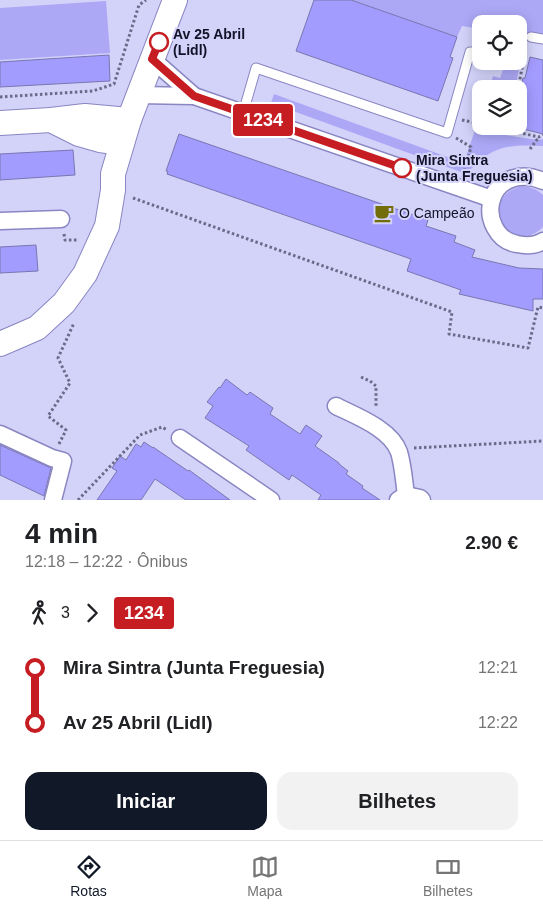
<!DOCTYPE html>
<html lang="pt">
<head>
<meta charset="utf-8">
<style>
	:root { --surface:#fff; --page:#f2f2f2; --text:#202124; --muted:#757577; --line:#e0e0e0; --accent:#111827 }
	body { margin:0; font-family:Arial,sans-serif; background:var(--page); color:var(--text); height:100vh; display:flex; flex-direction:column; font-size:19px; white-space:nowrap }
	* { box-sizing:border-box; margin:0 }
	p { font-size:16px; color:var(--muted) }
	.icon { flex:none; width:28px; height:28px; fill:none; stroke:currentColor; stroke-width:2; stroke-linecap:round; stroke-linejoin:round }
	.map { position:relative; height:500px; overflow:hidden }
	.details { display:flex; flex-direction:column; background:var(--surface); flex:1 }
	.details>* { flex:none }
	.badge { padding:0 10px; border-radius:4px; font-size:18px; line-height:32px }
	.controls { position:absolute; left:472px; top:15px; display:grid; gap:10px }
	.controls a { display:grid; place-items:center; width:55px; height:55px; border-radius:10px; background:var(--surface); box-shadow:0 2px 12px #0003; font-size:25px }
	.map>.badge { position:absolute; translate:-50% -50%; box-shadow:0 0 0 2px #fff }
	.legs { display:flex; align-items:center; gap:8px; height:55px; padding:0 25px; font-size:16px }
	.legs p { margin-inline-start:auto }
	.headline { display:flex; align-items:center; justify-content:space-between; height:85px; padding:0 25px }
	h1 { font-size:28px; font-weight:700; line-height:38px }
	.action { display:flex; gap:10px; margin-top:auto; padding:10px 25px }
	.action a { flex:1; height:58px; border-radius:15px; background:var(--accent); color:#fff; font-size:20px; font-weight:700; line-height:58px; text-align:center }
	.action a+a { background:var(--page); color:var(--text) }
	ul { padding:0 25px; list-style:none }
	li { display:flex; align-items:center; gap:18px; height:55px; font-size:19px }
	li i { display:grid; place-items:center; width:8px; height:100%; margin:0 6px; background:currentColor }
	li i::after { content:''; width:12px; height:12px; margin:-6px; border:4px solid; border-radius:50%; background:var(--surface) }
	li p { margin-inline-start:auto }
	li:first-child i { background:linear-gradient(#0000 50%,currentColor 0) }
	li:last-child i { background:linear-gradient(currentColor 50%,#0000 0) }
	.menu { display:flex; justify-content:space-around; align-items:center; height:70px; border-top:1px solid var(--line); background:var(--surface); font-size:14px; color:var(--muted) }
	.menu a { display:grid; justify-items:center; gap:2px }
	.menu .active { color:var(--accent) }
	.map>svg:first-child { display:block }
	.green { fill:#aca8f6 }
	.building { fill:#a39cff; stroke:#7976b0 }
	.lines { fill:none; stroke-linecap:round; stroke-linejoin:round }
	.lane-casing { stroke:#8986c2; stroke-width:11 }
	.street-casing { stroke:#8986c2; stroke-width:19 }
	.secondary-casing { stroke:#8986c2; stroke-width:26 }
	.path { stroke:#6b6a88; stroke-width:3; stroke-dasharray:2.5 2.5; stroke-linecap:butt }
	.lane { stroke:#fff; stroke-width:9 }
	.street { stroke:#fff; stroke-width:16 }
	.secondary { stroke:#fff; stroke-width:24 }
	.line-1-casing { stroke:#fff; stroke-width:11 }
	.line-1 { stroke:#c61d23; stroke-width:8 }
	.stop-1-dot { fill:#fff; stroke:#c61d23; stroke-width:2.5 }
	.labels { text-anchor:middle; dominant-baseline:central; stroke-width:4; stroke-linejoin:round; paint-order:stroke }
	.stop-label { font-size:14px; font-weight:bold; fill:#131128; stroke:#d3d3fa; text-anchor:start }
	.poi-label { font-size:14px; fill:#131128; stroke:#d3d3fa; text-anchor:start }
</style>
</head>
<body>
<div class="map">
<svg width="543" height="500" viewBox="0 0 543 500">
	<rect width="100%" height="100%" fill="#d3d3fa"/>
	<!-- green -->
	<g class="green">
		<polygon points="351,0 543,0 543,34 534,35 526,34 515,89 489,89 493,76 500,78 506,61 519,61 519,24 481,24 481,29 462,26 457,37"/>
		<polygon points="106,1 110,53 0,60 0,8"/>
		<path d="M274,94L464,163L481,112V126H507L505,135L538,140L543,139V146C525,145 505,144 489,154C481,159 474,167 467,172H461L271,103Z"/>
		<path d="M522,186C531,187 537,189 543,195V227C511,259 474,198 522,186Z"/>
	</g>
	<!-- building -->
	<g class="building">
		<polygon points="314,0 351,0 457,37 450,57 453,58 438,101 296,51"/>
		<polygon points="109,55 110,81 0,87 0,62"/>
		<polygon points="530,57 543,60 543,134 519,128 519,97 523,78 525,78"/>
		<polygon points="179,134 428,220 426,226 456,236 454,242 475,250 472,257 519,268 543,269 543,299 533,299 533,311 459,294 461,290 407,271 411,259 167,174 168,171 166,171"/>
		<polygon points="73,150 75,175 0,180 0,154"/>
		<polygon points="36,245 38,271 0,273 0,247"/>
		<polygon points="226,379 247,395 250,392 273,408 270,414 300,434 306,425 322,436 315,446 339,463 339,464 348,471 346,474 363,486 362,488 380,500 318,500 321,495 292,475 289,480 246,450 249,446 205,418 213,406 207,402 219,387 220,388"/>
		<polygon points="144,442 153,448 153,447 188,471 189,470 230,500 186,500 155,479 141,500 97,500 117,471 112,468 120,456 126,460 136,444 141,447"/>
		<polygon points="0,445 51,468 44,496 0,475"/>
	</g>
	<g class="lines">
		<defs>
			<g id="lane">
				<polyline points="531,37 543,39"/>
				<polyline points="243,113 256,68 447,133 470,52 481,52"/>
			</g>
			<g id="street">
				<polyline points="152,59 194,96"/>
				<polyline points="138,95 194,96 492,199"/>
				<path d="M543,181C524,172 499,177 492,199C486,218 497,241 517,244C526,246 535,246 543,241"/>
				<polyline points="0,221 61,219"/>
				<path d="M336,406C356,416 391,429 399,452C403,465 404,481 406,495"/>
				<polyline points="0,434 52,458 63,461 53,500"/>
				<polyline points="180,438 271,500"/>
				<polyline points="398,500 406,495 420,498 422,500"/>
			</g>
			<g id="secondary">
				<polyline points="51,120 79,134 100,140 122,143"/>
				<polyline points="0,123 51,120 85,116 129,120"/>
				<polyline points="0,344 37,328 64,303 85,274 107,226 113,190 113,174 129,120 175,0"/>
			</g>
		</defs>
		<!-- lane casing -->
		<use href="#lane" class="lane-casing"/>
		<!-- street casing -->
		<use href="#street" class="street-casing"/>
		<!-- secondary casing -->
		<use href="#secondary" class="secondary-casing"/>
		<!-- path -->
		<g class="path">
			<polyline points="519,53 522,53"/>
			<polyline points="518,89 525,53"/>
			<polyline points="0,97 93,91 114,84 139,5 146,0"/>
			<polyline points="462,120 481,124"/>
			<polyline points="489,126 539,137 543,135"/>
			<polyline points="456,138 471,147 464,173"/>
			<polyline points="530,149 539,137"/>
			<polyline points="133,198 452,312 449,334 528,348 538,307 543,308"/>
			<polyline points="64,234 65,240 78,240"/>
			<polyline points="361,377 370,381 376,386 376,406"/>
			<polyline points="59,444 66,430 48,416 70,383 58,358 74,323"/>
			<polyline points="414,448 543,441"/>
			<polyline points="78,500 140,435 162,427 167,430"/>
		</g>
		<!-- lane -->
		<use href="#lane" class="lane"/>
		<!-- street -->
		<use href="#street" class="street"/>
		<!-- secondary -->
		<use href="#secondary" class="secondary"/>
	</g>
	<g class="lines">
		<defs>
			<polyline id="line-1" points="159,42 152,59 194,96 402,168"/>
		</defs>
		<!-- line-1 casing -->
		<use href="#line-1" class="line-1-casing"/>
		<!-- line-1 -->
		<use href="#line-1" class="line-1"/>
	</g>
	<!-- icons -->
	<defs>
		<symbol id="cafe-bare" viewBox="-9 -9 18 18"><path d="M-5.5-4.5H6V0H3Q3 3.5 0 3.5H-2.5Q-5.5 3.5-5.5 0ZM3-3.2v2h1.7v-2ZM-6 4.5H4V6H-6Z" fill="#726c09" stroke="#d3d3fa" stroke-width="2.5" paint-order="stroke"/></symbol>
	</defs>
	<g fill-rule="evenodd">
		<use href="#cafe-bare" x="370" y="199" width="28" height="28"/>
	</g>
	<!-- markers -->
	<g class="stop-1-dot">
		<circle cx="159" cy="42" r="9"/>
		<circle cx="402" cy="168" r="9"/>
	</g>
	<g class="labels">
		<!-- stop labels -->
		<g class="stop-label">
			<text x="173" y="34">Av 25 Abril<tspan x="173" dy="16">(Lidl)</tspan></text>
			<text x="416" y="160">Mira Sintra<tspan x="416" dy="16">(Junta Freguesia)</tspan></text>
		</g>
		<!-- poi labels -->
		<g class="poi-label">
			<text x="399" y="213">O Campeão</text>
		</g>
	</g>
</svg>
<div class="controls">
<a><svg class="icon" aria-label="locate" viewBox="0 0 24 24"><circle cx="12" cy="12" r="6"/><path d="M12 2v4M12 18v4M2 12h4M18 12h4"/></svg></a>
<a><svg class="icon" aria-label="layers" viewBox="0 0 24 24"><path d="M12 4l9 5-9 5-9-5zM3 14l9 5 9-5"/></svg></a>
</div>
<b class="badge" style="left:263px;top:120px;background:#c61d23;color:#fff">1234</b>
</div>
<section class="details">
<div class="headline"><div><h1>4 min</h1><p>12:18 – 12:22 · Ônibus</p></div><b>2.90 €</b></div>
<div class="legs"><svg class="icon" aria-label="walk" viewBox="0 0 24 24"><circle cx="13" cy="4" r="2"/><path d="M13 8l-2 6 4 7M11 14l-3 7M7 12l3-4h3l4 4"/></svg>3<svg class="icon" aria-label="forward" viewBox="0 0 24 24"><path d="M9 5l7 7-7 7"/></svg><b class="badge" style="background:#c61d23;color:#fff">1234</b></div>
<ul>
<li><i style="color:#c61d23"></i><b>Mira Sintra (Junta Freguesia)</b><p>12:21</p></li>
<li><i style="color:#c61d23"></i><b>Av 25 Abril (Lidl)</b><p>12:22</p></li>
</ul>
<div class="action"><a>Iniciar</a><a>Bilhetes</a></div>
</section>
<nav class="menu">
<a class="active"><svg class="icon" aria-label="directions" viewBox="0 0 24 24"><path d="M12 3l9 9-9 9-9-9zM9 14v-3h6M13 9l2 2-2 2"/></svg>Rotas</a>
<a><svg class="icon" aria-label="map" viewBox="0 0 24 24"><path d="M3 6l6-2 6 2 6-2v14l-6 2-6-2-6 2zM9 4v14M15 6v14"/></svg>Mapa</a>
<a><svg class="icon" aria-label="tickets" viewBox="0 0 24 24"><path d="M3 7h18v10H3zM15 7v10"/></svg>Bilhetes</a>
</nav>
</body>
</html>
